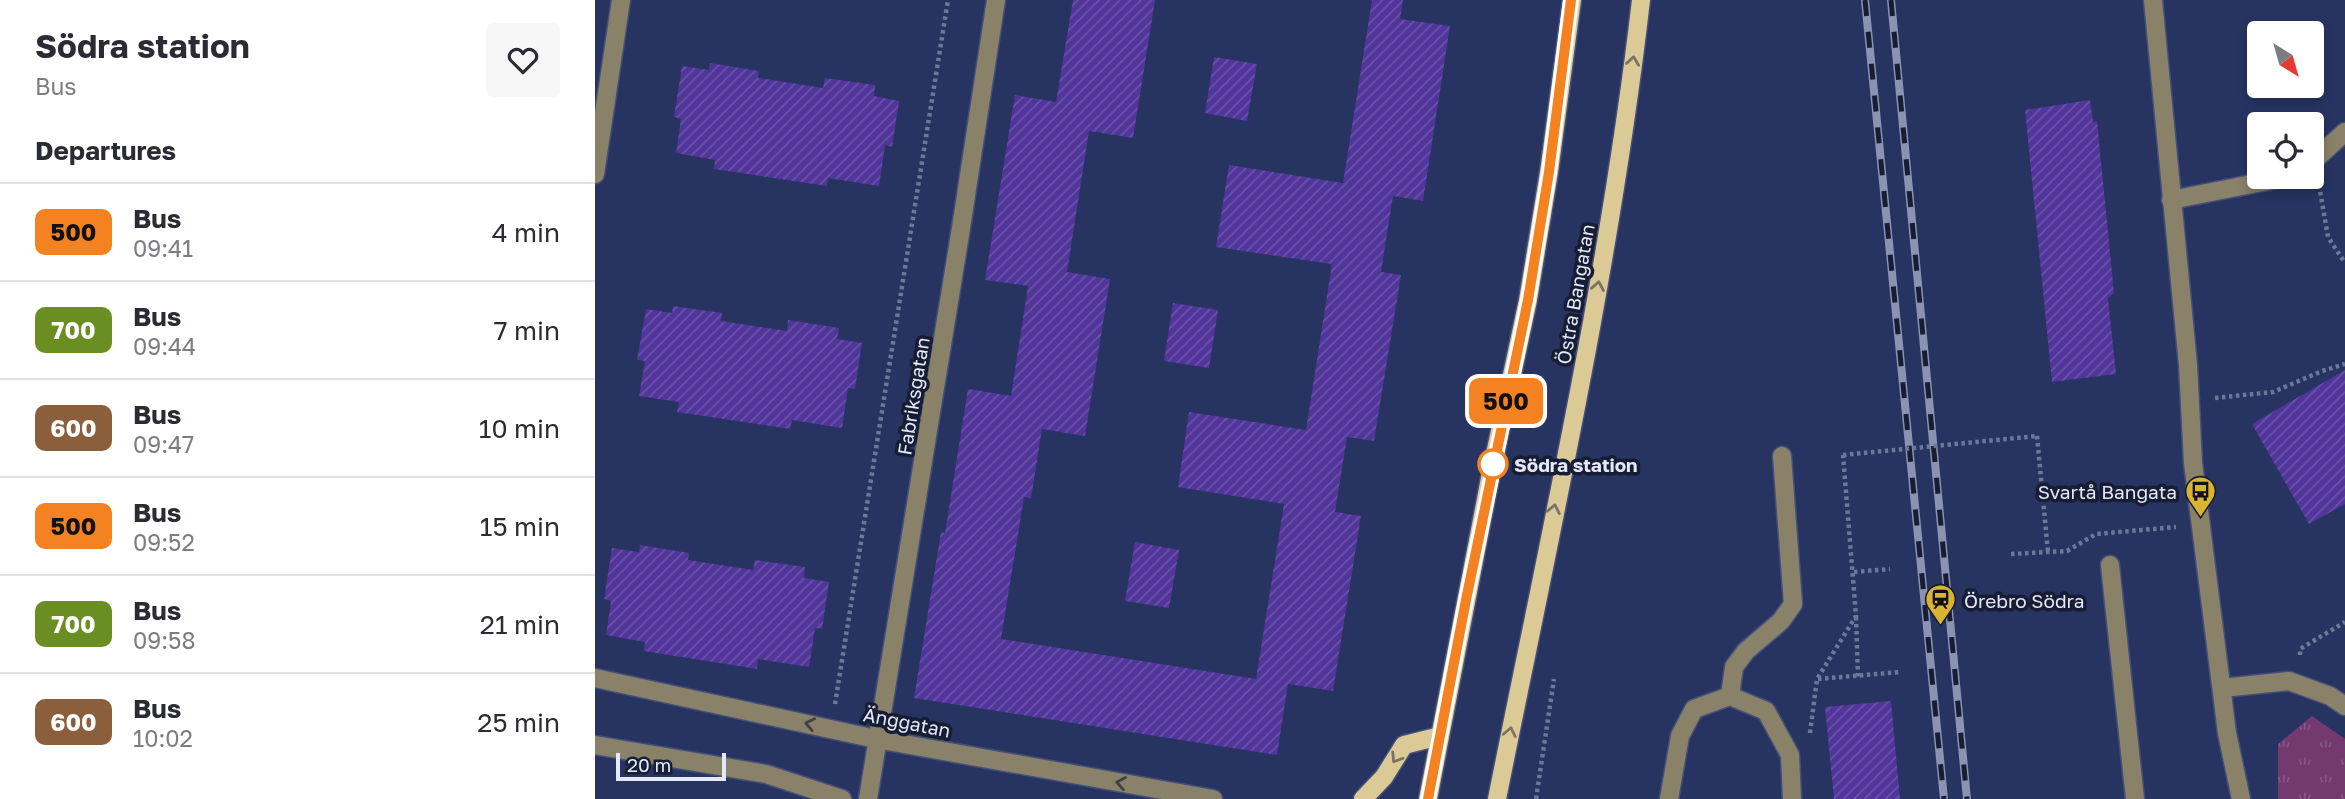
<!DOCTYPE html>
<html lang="en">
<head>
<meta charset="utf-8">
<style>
	:root { --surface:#fff; --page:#f7f7f7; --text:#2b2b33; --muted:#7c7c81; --line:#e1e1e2 }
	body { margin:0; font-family:"Golos Text",sans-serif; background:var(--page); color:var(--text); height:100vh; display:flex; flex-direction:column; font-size:26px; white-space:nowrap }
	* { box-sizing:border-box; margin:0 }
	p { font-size:23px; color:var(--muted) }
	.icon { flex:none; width:38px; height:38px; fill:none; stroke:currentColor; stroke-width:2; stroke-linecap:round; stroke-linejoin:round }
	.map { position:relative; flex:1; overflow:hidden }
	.side { display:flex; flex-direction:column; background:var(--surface); width:595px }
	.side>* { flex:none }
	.badge { padding:0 14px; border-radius:10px; font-size:24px; line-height:46px }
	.needle { width:46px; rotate:143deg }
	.fabs { position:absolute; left:1652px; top:21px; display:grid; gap:14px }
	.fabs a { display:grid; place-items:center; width:77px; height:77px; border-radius:7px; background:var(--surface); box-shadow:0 4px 10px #0003; font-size:35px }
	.scale { position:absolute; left:21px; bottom:18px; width:110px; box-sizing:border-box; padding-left:7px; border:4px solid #e3e9fb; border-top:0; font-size:19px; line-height:24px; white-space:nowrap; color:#e3e9fb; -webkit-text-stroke:5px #171d32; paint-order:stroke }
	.map>.badge { position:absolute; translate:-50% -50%; box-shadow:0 0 0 4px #fff }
	h2 { padding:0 35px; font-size:26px; line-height:63px }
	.round { display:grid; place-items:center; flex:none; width:74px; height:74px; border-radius:7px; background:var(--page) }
	.summary { display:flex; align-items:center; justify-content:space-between; height:119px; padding:0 35px }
	h1 { font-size:33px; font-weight:700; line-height:52px }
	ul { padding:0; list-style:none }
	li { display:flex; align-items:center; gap:21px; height:98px; padding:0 35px; border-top:2px solid var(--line) }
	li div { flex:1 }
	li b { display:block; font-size:26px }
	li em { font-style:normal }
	li .badge { min-width:77px; font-weight:700; text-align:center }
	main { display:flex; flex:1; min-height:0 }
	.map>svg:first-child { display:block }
	.park { fill:url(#park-tufts) }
	.building { fill:url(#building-hatch) }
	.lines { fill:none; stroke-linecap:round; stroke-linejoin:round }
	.minor-casing { stroke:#45507a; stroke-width:21 }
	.major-casing { stroke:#45507a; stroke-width:21 }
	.path { stroke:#6d779a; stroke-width:4.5; stroke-dasharray:3.5 3.5; stroke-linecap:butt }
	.minor { stroke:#898168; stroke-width:18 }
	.major { stroke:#dcca96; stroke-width:18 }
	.rail-casing { stroke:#8a93b2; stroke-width:8 }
	.rail { stroke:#171d32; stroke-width:5; stroke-dasharray:16; stroke-linecap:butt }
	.path-bridge { stroke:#6d779a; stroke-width:4.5; stroke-dasharray:3.5 3.5; stroke-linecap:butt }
	.oneway { stroke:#7a7464 }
	.oneway2 { stroke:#3f4045 }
	.line-casing { stroke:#fff; stroke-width:16 }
	.line { stroke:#f58220; stroke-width:10 }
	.stop-dot { fill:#fff; stroke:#f58220; stroke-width:3.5 }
	.labels { text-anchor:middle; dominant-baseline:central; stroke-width:7; stroke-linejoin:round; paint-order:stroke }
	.street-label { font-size:19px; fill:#e3e9fb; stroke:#171d32 }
	.stop-label { font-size:19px; font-weight:bold; fill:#e3e9fb; stroke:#171d32; text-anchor:start }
	.poi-label { font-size:19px; fill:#e3e9fb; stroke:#171d32; text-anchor:end }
</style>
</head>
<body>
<main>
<section class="side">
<div class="summary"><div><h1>Södra station</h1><p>Bus</p></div><a class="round"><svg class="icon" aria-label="heart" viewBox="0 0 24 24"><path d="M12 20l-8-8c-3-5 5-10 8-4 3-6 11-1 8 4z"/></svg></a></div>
<h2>Departures</h2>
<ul>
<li><span class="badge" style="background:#f58220;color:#111">500</span><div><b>Bus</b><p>09:41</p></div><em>4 min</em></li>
<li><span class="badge" style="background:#6b8e23;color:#fff">700</span><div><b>Bus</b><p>09:44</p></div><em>7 min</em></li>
<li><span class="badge" style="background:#8b5e3c;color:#fff">600</span><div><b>Bus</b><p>09:47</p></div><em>10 min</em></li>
<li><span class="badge" style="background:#f58220;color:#111">500</span><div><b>Bus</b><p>09:52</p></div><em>15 min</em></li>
<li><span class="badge" style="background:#6b8e23;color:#fff">700</span><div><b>Bus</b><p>09:58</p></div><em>21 min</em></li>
<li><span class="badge" style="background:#8b5e3c;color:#fff">600</span><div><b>Bus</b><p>10:02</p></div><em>25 min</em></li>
</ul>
</section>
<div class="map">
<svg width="1750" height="799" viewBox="0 0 1750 799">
	<defs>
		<pattern id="park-tufts" width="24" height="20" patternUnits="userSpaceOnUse" patternTransform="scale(1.75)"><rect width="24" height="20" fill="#74396f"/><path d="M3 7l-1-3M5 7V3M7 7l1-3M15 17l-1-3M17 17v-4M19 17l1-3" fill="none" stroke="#885684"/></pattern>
		<pattern id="building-hatch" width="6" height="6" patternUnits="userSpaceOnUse" patternTransform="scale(1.75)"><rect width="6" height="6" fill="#51359a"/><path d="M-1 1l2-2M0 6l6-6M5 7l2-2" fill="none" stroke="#6a52a9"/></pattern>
	</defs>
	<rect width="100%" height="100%" fill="#273361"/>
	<!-- park -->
	<polygon class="park" points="1717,716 1750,739 1750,799 1683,799 1683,744"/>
	<!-- building -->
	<g class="building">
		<polygon points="478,0 560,0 538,138 494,131 472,272 515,279 490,436 447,429 436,498 429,497 406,639 661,679 689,504 583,487 594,412 711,430 737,264 621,247 634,165 748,183 777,0 808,0 805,19 855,26 828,201 798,196 786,272 806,275 779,441 752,437 740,512 766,516 738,691 693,684 682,755 319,698 346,532 350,533 373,389 416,396 433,286 390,280 420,95 461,102"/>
		<polygon points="619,57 662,64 652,121 610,113"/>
		<polygon points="115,63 164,71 163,78 228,88 230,78 280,85 279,96 304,101 297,147 290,145 284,186 233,178 232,186 119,169 120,160 81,153 86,119 79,117 87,66 114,70"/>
		<polygon points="1495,100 1498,122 1502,121 1519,293 1513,298 1521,374 1457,382 1430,110"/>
		<polygon points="578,303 623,310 614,368 569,361"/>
		<polygon points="78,306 127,313 126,321 192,331 193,320 244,328 242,339 267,343 260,389 253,388 247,428 197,420 195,429 82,412 84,402 44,396 50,361 42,360 51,309 77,313"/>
		<polygon points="1750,370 1750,504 1714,524 1657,424"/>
		<polygon points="540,542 584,550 574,608 530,601"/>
		<polygon points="45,545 94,553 93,560 158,570 160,560 210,567 209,578 234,582 227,629 220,628 214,667 163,659 162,669 49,651 50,642 11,635 16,601 9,599 17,548 44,552"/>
		<polygon points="1296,701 1305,799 1239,799 1230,707"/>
	</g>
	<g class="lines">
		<defs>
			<g id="minor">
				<polyline points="1558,0 1593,365 1598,463 1632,733 1646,799"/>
				<polyline points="1717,162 1750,132"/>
				<polyline points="0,174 26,0"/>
				<polyline points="1576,200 1692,177"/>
				<polyline points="1515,565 1540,799"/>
				<polyline points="0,678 281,739 618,799"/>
				<polyline points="1627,688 1694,681 1735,696 1750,706"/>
				<polyline points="1135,696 1139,667 1151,651 1186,621 1198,604 1187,456"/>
				<polyline points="0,745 171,774 247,799"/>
				<polyline points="273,799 366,228 401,0"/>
				<polyline points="1074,799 1085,736 1099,709 1135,696 1171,711 1195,755 1197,799"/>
			</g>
			<g id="major">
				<polyline points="768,799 789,777 809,745 845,736"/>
				<polyline points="833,799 896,473 933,300 954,172 977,0"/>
				<path d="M902,799C955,534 1015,269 1046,0"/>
			</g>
		</defs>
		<!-- minor casing -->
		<use href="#minor" class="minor-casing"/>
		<!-- major casing -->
		<use href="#major" class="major-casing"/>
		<!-- path -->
		<g class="path">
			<polyline points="1724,185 1733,237 1750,263"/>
			<polyline points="1620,398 1678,392 1727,371 1750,364"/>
			<polyline points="1442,436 1453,552"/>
			<polyline points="1416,554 1472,551 1501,534 1581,527"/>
			<polyline points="1259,572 1295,569"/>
			<polyline points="1261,617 1263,677"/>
			<polyline points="1705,655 1705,649 1750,622"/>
			<polyline points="1223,679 1305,672"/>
			<polyline points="240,704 353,0"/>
			<polyline points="1215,733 1222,679 1261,616 1248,455"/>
			<polyline points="941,799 959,679"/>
		</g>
		<!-- minor -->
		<use href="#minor" class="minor"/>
		<!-- major -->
		<use href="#major" class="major"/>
		<defs>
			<g id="rail">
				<polyline points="1270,0 1349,799"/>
				<polyline points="1296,0 1372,799"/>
			</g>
		</defs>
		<!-- rail casing -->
		<use href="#rail" class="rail-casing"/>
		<!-- rail -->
		<use href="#rail" class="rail"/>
		<!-- path-bridge -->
		<polyline class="path-bridge" points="1248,455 1442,436"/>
	</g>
	<!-- one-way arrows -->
	<defs><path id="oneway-chevron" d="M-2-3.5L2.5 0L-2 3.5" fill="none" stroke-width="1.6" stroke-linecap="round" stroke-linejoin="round" transform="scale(1.75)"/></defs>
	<g class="oneway">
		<use href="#oneway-chevron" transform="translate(1038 61) rotate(-82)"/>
		<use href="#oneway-chevron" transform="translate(1003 286) rotate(-80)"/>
		<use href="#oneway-chevron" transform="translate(959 509) rotate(-79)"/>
		<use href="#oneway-chevron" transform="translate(915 732) rotate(-79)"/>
		<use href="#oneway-chevron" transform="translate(801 758) rotate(122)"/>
	</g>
	<g class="oneway2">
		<use href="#oneway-chevron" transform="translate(215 724) rotate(-168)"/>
		<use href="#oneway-chevron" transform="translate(526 783) rotate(-170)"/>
	</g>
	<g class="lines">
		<defs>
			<polyline id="line" points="833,799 871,600 933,300 954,172 976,0"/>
		</defs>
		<!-- line casing -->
		<use href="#line" class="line-casing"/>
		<!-- line -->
		<use href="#line" class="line"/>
	</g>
	<!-- icons -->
	<defs>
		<symbol id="bus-pin" viewBox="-11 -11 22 30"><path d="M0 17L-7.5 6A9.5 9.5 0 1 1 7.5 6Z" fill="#dab333" stroke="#171d32"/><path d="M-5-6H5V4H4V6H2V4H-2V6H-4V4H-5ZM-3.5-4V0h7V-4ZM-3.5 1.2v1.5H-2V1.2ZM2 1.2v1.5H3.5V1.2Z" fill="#111"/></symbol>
		<symbol id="station-pin" viewBox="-11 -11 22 30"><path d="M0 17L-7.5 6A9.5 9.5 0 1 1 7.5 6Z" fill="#dab333" stroke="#171d32"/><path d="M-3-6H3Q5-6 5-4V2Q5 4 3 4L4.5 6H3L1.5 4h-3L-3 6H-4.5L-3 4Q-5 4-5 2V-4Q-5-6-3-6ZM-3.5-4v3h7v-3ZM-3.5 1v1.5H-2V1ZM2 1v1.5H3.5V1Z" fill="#111"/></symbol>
	</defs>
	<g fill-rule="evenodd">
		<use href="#bus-pin" x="1588" y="474" width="35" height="47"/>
		<use href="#station-pin" x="1328" y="582" width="35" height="47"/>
	</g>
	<!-- markers -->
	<circle class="stop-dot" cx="898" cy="464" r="14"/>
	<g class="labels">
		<!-- street labels -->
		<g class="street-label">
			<text transform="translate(980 294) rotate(-80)">Östra Bangatan</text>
			<text transform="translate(318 396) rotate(-81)">Fabriksgatan</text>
			<text transform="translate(312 722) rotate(11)">Änggatan</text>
		</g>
		<!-- stop labels -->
		<g class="stop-label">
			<text x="919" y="464">Södra station</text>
		</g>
		<!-- poi labels -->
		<g class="poi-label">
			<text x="1582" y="491">Svartå Bangata</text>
			<text x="1369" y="600" text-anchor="start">Örebro Södra</text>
		</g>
	</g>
</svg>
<div class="fabs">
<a><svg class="needle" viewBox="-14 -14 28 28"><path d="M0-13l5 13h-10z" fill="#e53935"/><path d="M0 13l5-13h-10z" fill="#7c7c81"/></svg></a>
<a><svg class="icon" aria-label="locate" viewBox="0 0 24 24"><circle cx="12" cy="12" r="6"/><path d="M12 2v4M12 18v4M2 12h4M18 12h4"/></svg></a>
</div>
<div class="scale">20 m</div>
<b class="badge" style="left:911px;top:401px;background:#f58220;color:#111">500</b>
</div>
</main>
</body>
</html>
